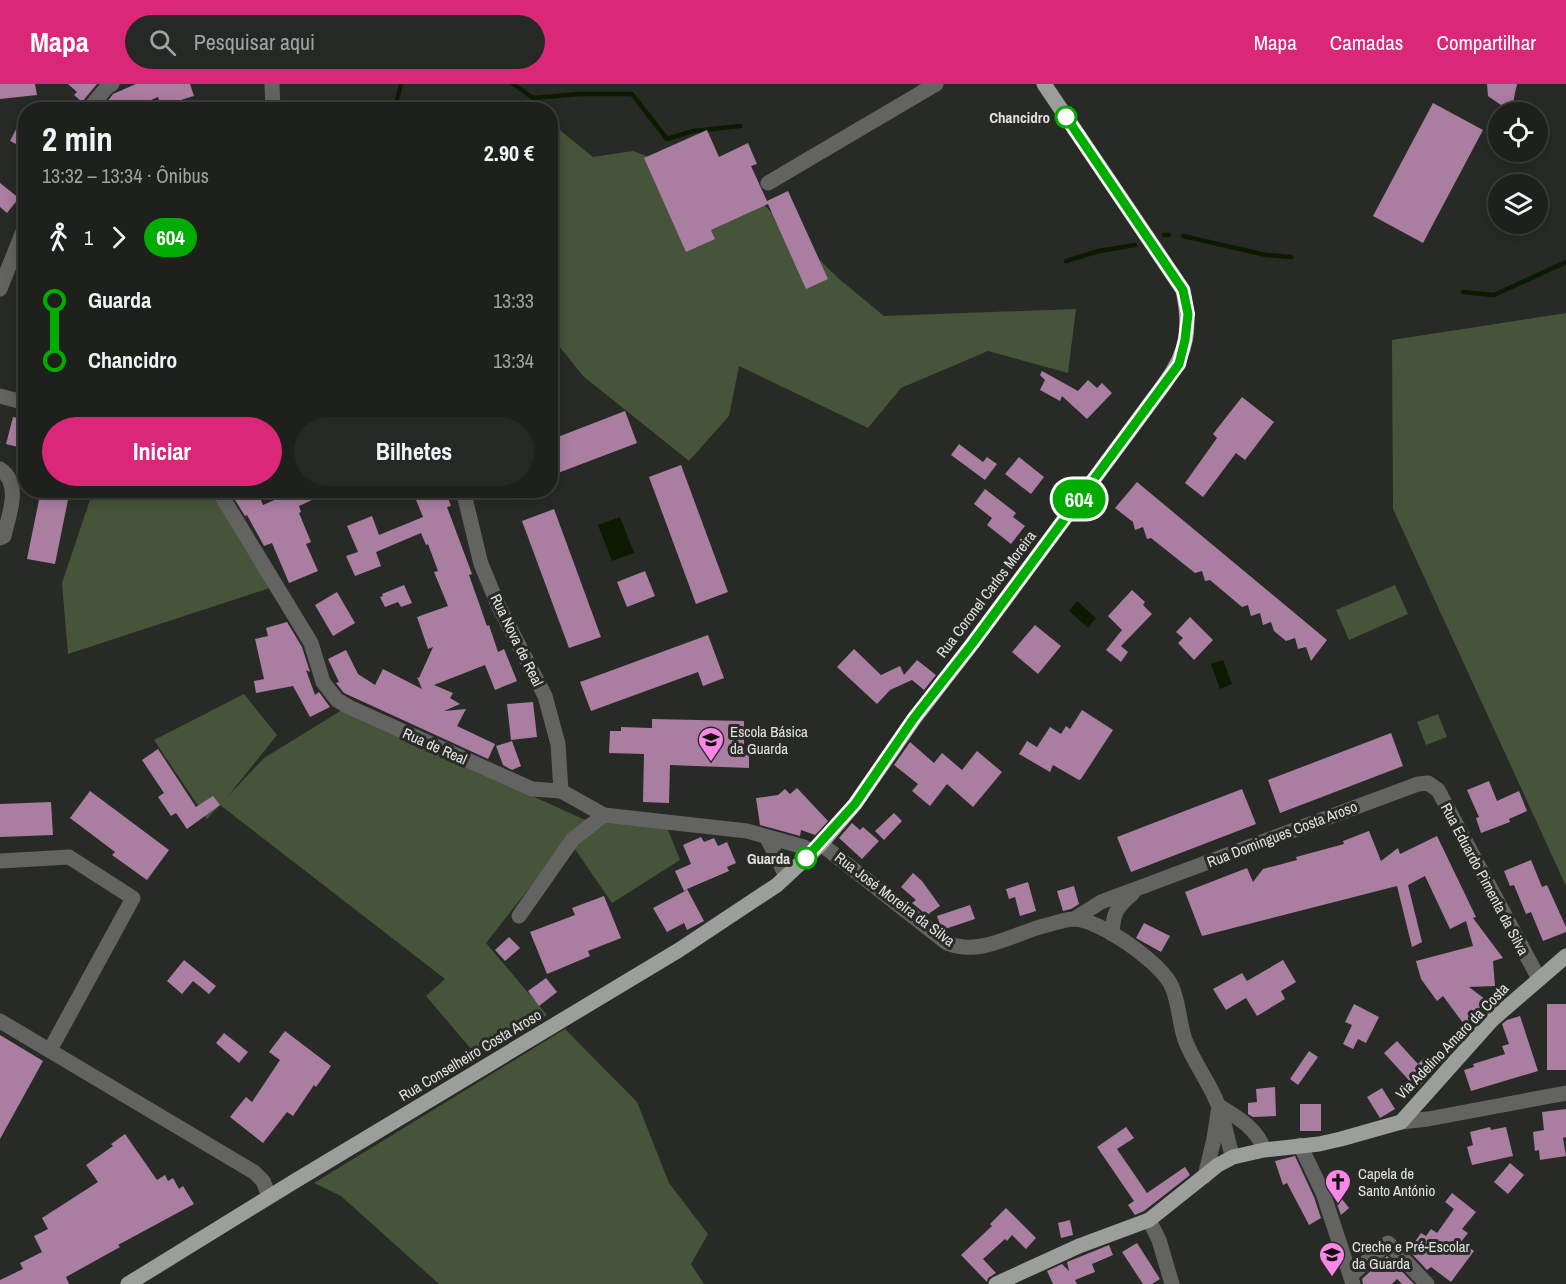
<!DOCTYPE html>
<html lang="pt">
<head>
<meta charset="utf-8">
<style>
	:root { --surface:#1e201c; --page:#262825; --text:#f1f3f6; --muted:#a1a3a3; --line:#3c3e3b; --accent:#db2777 }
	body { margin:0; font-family:"Archivo Narrow",sans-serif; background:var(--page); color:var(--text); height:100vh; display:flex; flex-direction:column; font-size:22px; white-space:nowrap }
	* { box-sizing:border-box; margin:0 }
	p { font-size:20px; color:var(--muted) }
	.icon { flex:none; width:33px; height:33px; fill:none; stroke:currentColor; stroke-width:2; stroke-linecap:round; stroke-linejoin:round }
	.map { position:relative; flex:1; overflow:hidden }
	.drawer { position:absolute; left:18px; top:18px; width:540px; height:396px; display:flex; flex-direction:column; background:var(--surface); border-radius:24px; box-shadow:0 3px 15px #0003,0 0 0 2px var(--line) }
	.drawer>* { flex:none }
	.badge { padding:0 12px; border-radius:20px; font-size:21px; line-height:39px }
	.controls { position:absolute; left:1488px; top:18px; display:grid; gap:12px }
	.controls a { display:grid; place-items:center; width:60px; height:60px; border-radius:50%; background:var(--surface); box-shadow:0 3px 15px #0003,0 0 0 2px var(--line); font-size:30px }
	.map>.badge { position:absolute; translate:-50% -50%; box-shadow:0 0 0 3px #fff }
	.legs { display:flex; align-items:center; gap:9px; height:66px; padding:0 24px; font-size:20px }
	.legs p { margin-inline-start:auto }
	.overview { display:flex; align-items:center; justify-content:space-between; height:102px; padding:0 24px }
	h1 { font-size:33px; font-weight:800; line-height:45px }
	.action { display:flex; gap:12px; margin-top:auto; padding:12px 24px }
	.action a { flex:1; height:69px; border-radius:36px; background:var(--accent); color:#fff; font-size:24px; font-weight:800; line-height:69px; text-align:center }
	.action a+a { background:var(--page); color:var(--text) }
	ul { padding:0 24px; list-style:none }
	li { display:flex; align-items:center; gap:21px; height:60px; font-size:22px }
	li i { display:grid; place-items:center; width:9px; height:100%; margin:0 8px; background:currentColor }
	li i::after { content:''; width:15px; height:15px; margin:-8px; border:4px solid; border-radius:50%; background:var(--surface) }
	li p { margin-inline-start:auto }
	li:first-child i { background:linear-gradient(#0000 50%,currentColor 0) }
	li:last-child i { background:linear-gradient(currentColor 50%,#0000 0) }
	header { display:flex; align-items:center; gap:36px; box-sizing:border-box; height:84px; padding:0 30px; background:var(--accent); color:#fff }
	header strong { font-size:28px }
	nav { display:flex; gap:33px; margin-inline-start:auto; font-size:21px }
	.search { width:420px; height:54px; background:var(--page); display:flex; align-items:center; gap:15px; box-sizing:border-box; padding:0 21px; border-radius:33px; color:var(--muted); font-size:22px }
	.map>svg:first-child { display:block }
	.green { fill:#465439 }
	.water { fill:#0c1b00 }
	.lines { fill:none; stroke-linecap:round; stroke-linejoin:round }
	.stream { stroke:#0c1b00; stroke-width:4.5 }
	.building { fill:#aa7ea1 }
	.minor { stroke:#636462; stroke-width:15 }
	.major { stroke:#9b9e99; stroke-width:15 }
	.line-1-casing { stroke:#fff; stroke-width:14 }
	.line-1 { stroke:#00ac00; stroke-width:9 }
	.stop-1-dot { fill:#fff; stroke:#00ac00; stroke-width:3 }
	.labels { text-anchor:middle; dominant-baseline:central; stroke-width:6; stroke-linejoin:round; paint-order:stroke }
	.stop-label { font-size:15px; font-weight:bold; fill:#e2e3e0; stroke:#282a26; text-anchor:end }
	.street-label { font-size:15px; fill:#e2e3e0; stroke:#282a26 }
	.poi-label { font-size:15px; fill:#e2e3e0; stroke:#282a26; text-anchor:start }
</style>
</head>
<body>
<header>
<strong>Mapa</strong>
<div class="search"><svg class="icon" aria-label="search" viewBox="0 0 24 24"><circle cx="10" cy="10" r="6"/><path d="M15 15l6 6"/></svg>Pesquisar aqui</div>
<nav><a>Mapa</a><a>Camadas</a><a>Compartilhar</a></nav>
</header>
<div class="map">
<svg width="1566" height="1200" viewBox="0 0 1566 1200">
	<rect width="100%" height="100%" fill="#282a26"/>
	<!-- green -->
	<g class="green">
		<polygon points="557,44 593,73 633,67 753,110 838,194 884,232 1076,225 1068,289 988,267 901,304 868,344 739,282 729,332 689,377 583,292 551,252 550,45"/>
		<polygon points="1566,229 1566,802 1393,425 1392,256"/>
		<polygon points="214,406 270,504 68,570 62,499 93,407"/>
		<polygon points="1395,501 1408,530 1349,556 1336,526"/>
		<polygon points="244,610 277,651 228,712 264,674 342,626 583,735 666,741 680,776 612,819 568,755 486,859 547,931 477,972 426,912 445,895 220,721 207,735 154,656"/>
		<polygon points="1438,630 1447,653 1426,661 1417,638"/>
		<polygon points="565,945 637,1018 669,1099 708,1150 691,1180 704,1200 439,1200 341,1112 314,1099"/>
	</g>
	<!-- water -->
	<g class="water">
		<polygon points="620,433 634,469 612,477 598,441"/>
		<polygon points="1077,517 1096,534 1088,544 1069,527"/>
		<polygon points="1223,576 1232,600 1220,605 1211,580"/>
	</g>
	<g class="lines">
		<!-- stream -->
		<g class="stream">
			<polyline points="513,0 533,14 580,10 632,10 667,55 693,47 740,42"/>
			<polyline points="399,25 397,16 401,0"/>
			<polyline points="1164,151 1169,151"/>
			<polyline points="1183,152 1266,171 1291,173"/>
			<polyline points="1066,177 1099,167 1135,161"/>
			<polyline points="1463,208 1494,211 1566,178"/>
		</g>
	</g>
	<!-- building -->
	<g class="building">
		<polygon points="0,0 35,0 37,11 0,15"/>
		<polygon points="68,0 97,0 82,18 74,11 77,8"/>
		<polygon points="136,0 190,0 194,12 161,22 158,13 128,26 101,26 113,10"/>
		<polygon points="1487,0 1517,0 1511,28 1488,12"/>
		<polygon points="1433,19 1483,46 1423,159 1373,132"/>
		<polygon points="26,26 26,65 10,57"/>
		<polygon points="707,46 719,73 748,59 757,80 751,82 767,117 788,107 828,195 806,205 768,120 711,146 715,155 686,168 644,74"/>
		<polygon points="0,99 19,114 7,129 0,123"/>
		<polygon points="1042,287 1078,307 1088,296 1097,304 1102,299 1112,309 1087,335 1062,312 1060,317 1040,306 1045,296 1040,291"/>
		<polygon points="1242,313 1274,338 1245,376 1236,369 1203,413 1185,399 1217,354 1213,350"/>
		<polygon points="625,327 637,359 550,392 550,356"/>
		<polygon points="13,333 26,336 26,365 6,360"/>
		<polygon points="959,360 983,378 987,373 997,380 985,396 951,371"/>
		<polygon points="1019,373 1044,393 1031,410 1005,390"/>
		<polygon points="681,381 728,508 696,520 649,393"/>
		<polygon points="1137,398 1327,556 1311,577 1306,563 1298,565 1295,554 1286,557 1274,547 1271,538 1263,541 1260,529 1251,532 1248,521 1242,523 1210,496 1205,497 1202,487 1195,489 1151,454 1147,455 1143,443 1135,446 1133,438 1115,424"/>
		<polygon points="985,405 1016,429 1013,433 1025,442 1011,460 987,441 992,434 974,420"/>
		<polygon points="41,406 70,406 55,480 27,475"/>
		<polygon points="232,406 257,406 263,421 297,406 309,406 312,416 299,422 301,428 299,429 311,458 306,460 318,487 289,499 272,459 264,462 247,431 245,432 235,416"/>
		<polygon points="435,406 445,406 451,422 447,423 472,490 469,491 487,542 489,541 498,568 504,565 517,597 495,606 485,581 434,601 453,609 450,614 460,620 444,627 466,625 457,642 495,660 488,675 344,609 336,599 339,598 328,575 346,566 358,590 375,601 383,585 422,605 417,593 419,594 433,563 428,565 417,533 448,522 434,488 438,487 428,460 426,461 421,449 376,468 381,482 355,492 346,472 358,468 347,442 372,432 379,451 423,433 416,416"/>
		<polygon points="554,425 601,553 569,564 522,437"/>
		<polygon points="645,487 655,512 627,523 617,498"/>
		<polygon points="404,501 412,519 401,523 398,518 385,523 380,513 383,512 382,510"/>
		<polygon points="1132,506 1145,518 1143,521 1152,530 1121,562 1128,568 1121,578 1106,566 1122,546 1108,532"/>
		<polygon points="337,508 355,539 333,552 315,521"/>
		<polygon points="1190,533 1213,556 1194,576 1178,559 1183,554 1176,548"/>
		<polygon points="287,538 302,563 310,588 306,586 315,611 319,608 330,623 310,633 293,602 256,609 254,597 264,595 255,555 268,552 266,544"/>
		<polygon points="1035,541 1061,562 1038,590 1012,568"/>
		<polygon points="708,551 724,594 703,602 698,588 591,627 580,598"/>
		<polygon points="854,565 881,591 900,582 904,591 917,576 936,591 924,606 912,596 890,606 877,620 837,583"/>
		<polygon points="533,618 537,653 511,656 507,620"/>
		<polygon points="1082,626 1113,646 1081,695 1079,696 1053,681 1050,688 1019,670 1027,657 1037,663 1050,643 1061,650 1066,642 1070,645"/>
		<polygon points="652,635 744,637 744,670 749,670 749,684 670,681 669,719 643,718 644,670 609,669 610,647 621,647 621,643 652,644"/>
		<polygon points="1391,649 1403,682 1280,729 1268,696"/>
		<polygon points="512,657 521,682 512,686 503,681 496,662"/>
		<polygon points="910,658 934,679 942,669 962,686 977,667 1002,688 973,723 947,700 930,722 912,707 918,700 894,681"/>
		<polygon points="158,665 196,723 213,712 220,721 187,745 176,729 171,732 158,713 164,709 142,676"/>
		<polygon points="1489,697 1497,717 1519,707 1527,727 1509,735 1510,738 1481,749 1476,734 1479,733 1467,706"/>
		<polygon points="797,704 828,737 820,746 815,751 801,746 800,752 760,741 756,714 778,711 785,705 790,710"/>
		<polygon points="1242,705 1256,740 1131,788 1117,753"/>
		<polygon points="90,707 169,766 147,796 112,771 115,768 70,734"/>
		<polygon points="51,718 53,751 0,753 0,720"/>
		<polygon points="894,729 902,737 884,756 875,747"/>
		<polygon points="852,739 860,746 863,743 879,757 862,775 839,754"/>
		<polygon points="1369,747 1381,777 1398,764 1400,770 1437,752 1476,833 1473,834 1503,874 1493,877 1495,902 1469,903 1494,922 1466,943 1443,912 1437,917 1421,895 1416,877 1473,862 1466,837 1450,845 1425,792 1408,801 1422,858 1412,863 1397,802 1202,852 1185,808 1247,784 1253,798 1263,785 1297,776 1296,773 1344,760 1343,757"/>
		<polygon points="701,753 704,758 714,754 718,762 727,758 736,779 727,783 729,787 687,805 704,837 687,846 684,839 667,848 653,824 687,806 684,807 675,787 691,780 683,761"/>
		<polygon points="1531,776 1542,803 1547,801 1566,843 1566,848 1543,857 1531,828 1526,830 1514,801 1510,802 1504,787"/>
		<polygon points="913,789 922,797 940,822 927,831 912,819 916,816 901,803"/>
		<polygon points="1028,798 1036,827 1020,832 1015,813 1009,815 1006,805"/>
		<polygon points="1074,802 1079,820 1071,825 1063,827 1057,807"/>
		<polygon points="604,812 621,854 588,867 590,872 547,890 530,848 575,831 572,824"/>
		<polygon points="970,821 975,835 945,845 940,841 937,832"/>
		<polygon points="1144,839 1170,852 1161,868 1136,854"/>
		<polygon points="509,853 520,864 505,877 495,866"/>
		<polygon points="184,876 216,902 209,910 193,897 182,910 167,897"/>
		<polygon points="1283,876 1296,898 1281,907 1285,915 1257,932 1246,914 1226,926 1213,905 1242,889 1247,897"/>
		<polygon points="546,894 557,908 539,922 528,907"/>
		<polygon points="1354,920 1379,933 1366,959 1358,955 1353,965 1343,960 1352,941 1345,938"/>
		<rect x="1547" y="920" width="19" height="66"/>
		<polygon points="1520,932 1538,987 1471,1007 1464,986 1474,983 1473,980 1505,970 1502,962 1509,960 1502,940 1507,936"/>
		<polygon points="285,947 331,982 316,1003 314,1001 293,1032 287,1028 263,1059 230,1033 246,1013 252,1018 280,976 269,968"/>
		<polygon points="224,949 248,968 239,979 216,959"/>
		<polygon points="0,951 43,977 0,1055"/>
		<polygon points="1397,957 1418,980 1425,973 1436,985 1417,1005 1384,969"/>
		<polygon points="1309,967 1318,973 1298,1001 1290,995"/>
		<polygon points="1275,1003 1276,1032 1253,1033 1248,1030 1248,1019 1257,1018 1256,1005"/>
		<polygon points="1382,1004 1395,1025 1380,1034 1367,1013"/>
		<rect x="1300" y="1020" width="21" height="27"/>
		<polygon points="1566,1025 1566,1053 1563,1054 1566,1072 1540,1076 1539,1066 1535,1067 1533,1048 1544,1046 1542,1028"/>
		<polygon points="1126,1043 1134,1054 1117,1065 1147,1109 1185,1083 1190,1091 1144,1127 1135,1131 1128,1121 1134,1117 1097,1063"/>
		<polygon points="1490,1043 1491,1046 1506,1043 1513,1072 1472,1081 1467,1063 1473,1061 1470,1048"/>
		<polygon points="125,1050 157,1096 165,1091 168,1097 173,1094 179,1105 183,1102 194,1120 118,1161 120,1163 66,1193 69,1200 0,1200 0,1196 23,1185 20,1179 42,1168 34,1152 48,1145 42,1134 98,1098 86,1081 113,1062 111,1060"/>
		<polygon points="1295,1072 1314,1113 1321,1134 1309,1141 1287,1099 1283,1101 1275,1077"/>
		<polygon points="1510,1079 1524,1091 1508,1110 1494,1098"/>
		<polygon points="1452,1109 1476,1128 1462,1145 1468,1149 1461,1158 1474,1167 1451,1198 1431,1183 1427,1186 1412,1170 1418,1162 1414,1159 1421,1149 1426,1152 1431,1145 1437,1149 1454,1125 1445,1118"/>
		<polygon points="1338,1110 1349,1124 1341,1131 1334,1112"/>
		<polygon points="1006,1124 1036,1154 1026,1165 1012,1151 1007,1157 1005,1155 983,1175 996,1189 988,1194 987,1198 961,1171 992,1142 990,1140"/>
		<polygon points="1070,1136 1073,1151 1061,1154 1058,1139"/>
		<polygon points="1137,1159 1160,1195 1152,1200 1143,1200 1122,1168"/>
		<polygon points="1109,1161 1113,1171 1092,1180 1095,1188 1075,1196 1077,1200 1053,1200 1047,1187 1062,1180 1069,1187 1067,1178"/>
		<polygon points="1387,1172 1414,1200 1402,1200 1397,1195 1392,1200 1363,1200 1362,1195"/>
	</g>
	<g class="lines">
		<!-- minor -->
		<g class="minor">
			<polyline points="272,0 273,26"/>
			<polyline points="88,26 107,3 112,0"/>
			<polyline points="768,99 936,0"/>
			<polyline points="0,205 26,140"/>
			<polyline points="0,312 26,319"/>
			<path d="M0,385C22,400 9,430 4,452L0,454"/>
			<polyline points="218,406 311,559 323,598 337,616 349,623 532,705 561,707 604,731 747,747 804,763 813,768"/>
			<polyline points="463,406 481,480 499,523 545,612 558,660 561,707"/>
			<polyline points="767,754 786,792"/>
			<path d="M821,760L947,859C981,873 1014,849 1047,841C1055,839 1066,835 1074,835C1099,835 1163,880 1172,903C1179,919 1179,938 1185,956C1193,977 1207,995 1216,1016C1225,1034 1226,1054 1233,1073"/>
			<polyline points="0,777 69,773 133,814 50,966"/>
			<polyline points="519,832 573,755 604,731"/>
			<polyline points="1074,835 1101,818 1418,700 1428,699 1438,706 1539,895"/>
			<path d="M1112,850C1113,828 1117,823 1133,809"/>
			<polyline points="0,937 254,1088 263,1097 269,1112"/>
			<path d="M1219,1022C1237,1033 1258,1045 1264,1066"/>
			<polyline points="1401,1038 1428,1035 1566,1009"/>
			<polyline points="1300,1061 1323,1109 1353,1200"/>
			<polyline points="1205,1092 1214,1055 1218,1028"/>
			<polyline points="1149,1136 1159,1156 1172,1200"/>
			<polyline points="1351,1191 1388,1159 1427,1200"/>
		</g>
		<!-- major -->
		<g class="major">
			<path d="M128,1200L295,1097L679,866L777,801L821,760L855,720L914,635L972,560L1165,299C1188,267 1191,244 1183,206L1044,0"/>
			<polyline points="996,1200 1079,1162 1149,1136 1218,1081 1233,1073 1264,1066 1319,1060 1341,1055 1401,1038 1492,936 1566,872"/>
		</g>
	</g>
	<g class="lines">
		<defs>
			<polyline id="line-1" points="806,774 855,720 914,634 972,560 1179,280 1185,256 1188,230 1183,206 1066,33"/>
		</defs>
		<!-- line-1 casing -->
		<use href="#line-1" class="line-1-casing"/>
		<!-- line-1 -->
		<use href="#line-1" class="line-1"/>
	</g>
	<!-- icons -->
	<defs>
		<symbol id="school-pin" viewBox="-11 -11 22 30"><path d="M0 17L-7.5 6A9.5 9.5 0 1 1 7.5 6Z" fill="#fa87e8" stroke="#282a26"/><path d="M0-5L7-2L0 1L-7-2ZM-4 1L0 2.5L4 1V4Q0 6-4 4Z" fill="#111"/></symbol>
		<symbol id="church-pin" viewBox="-11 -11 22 30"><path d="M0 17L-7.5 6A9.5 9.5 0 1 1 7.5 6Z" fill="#fa87e8" stroke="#282a26"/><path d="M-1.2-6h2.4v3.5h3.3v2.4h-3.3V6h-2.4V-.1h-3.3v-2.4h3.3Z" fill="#111"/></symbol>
	</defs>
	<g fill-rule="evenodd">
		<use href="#school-pin" x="696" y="641" width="30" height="40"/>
		<use href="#church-pin" x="1323" y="1083" width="30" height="40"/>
		<use href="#school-pin" x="1317" y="1156" width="30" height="40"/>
	</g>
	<!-- markers -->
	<g class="stop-1-dot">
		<circle cx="1066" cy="33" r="10"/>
		<circle cx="806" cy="774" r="10"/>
	</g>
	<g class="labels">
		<!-- stop labels -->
		<g class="stop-label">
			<text x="1050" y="33">Chancidro</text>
			<text x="790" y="774">Guarda</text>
		</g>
		<!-- street labels -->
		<g class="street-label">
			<text transform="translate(986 510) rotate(-53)">Rua Coronel Carlos Moreira</text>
			<text transform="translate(517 556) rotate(64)">Rua Nova de Real</text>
			<text transform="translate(435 662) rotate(24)">Rua de Real</text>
			<text transform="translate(1282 750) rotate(-21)">Rua Domingues Costa Aroso</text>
			<text transform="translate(1485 795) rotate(62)">Rua Eduardo Pimenta da Silva</text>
			<text transform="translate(895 815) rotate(37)">Rua José Moreira da Silva</text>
			<text transform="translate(1452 957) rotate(-46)">Via Adelino Amaro da Costa</text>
			<text transform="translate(470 971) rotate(-31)">Rua Conselheiro Costa Aroso</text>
		</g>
		<!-- poi labels -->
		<g class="poi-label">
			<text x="730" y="647">Escola Básica<tspan x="730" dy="17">da Guarda</tspan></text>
			<text x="1358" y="1089">Capela de<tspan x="1358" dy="17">Santo António</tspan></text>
			<text x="1352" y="1162">Creche e Pré-Escolar<tspan x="1352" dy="17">da Guarda</tspan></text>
		</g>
	</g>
</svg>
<div class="controls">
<a><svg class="icon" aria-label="locate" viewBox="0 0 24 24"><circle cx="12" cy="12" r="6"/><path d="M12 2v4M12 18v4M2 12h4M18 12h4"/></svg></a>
<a><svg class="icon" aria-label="layers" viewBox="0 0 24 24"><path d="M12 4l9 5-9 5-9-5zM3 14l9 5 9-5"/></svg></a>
</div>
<b class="badge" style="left:1079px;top:415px;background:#00ac00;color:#fff">604</b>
<section class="drawer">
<div class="overview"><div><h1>2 min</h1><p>13:32 – 13:34 · Ônibus</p></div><b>2.90 €</b></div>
<div class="legs"><svg class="icon" aria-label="walk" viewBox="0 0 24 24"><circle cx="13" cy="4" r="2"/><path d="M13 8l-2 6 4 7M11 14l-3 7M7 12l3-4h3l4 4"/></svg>1<svg class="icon" aria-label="forward" viewBox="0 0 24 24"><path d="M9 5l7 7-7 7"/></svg><b class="badge" style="background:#00ac00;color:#fff">604</b></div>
<ul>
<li><i style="color:#00ac00"></i><b>Guarda</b><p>13:33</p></li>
<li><i style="color:#00ac00"></i><b>Chancidro</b><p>13:34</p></li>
</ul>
<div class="action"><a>Iniciar</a><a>Bilhetes</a></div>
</section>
</div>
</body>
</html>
